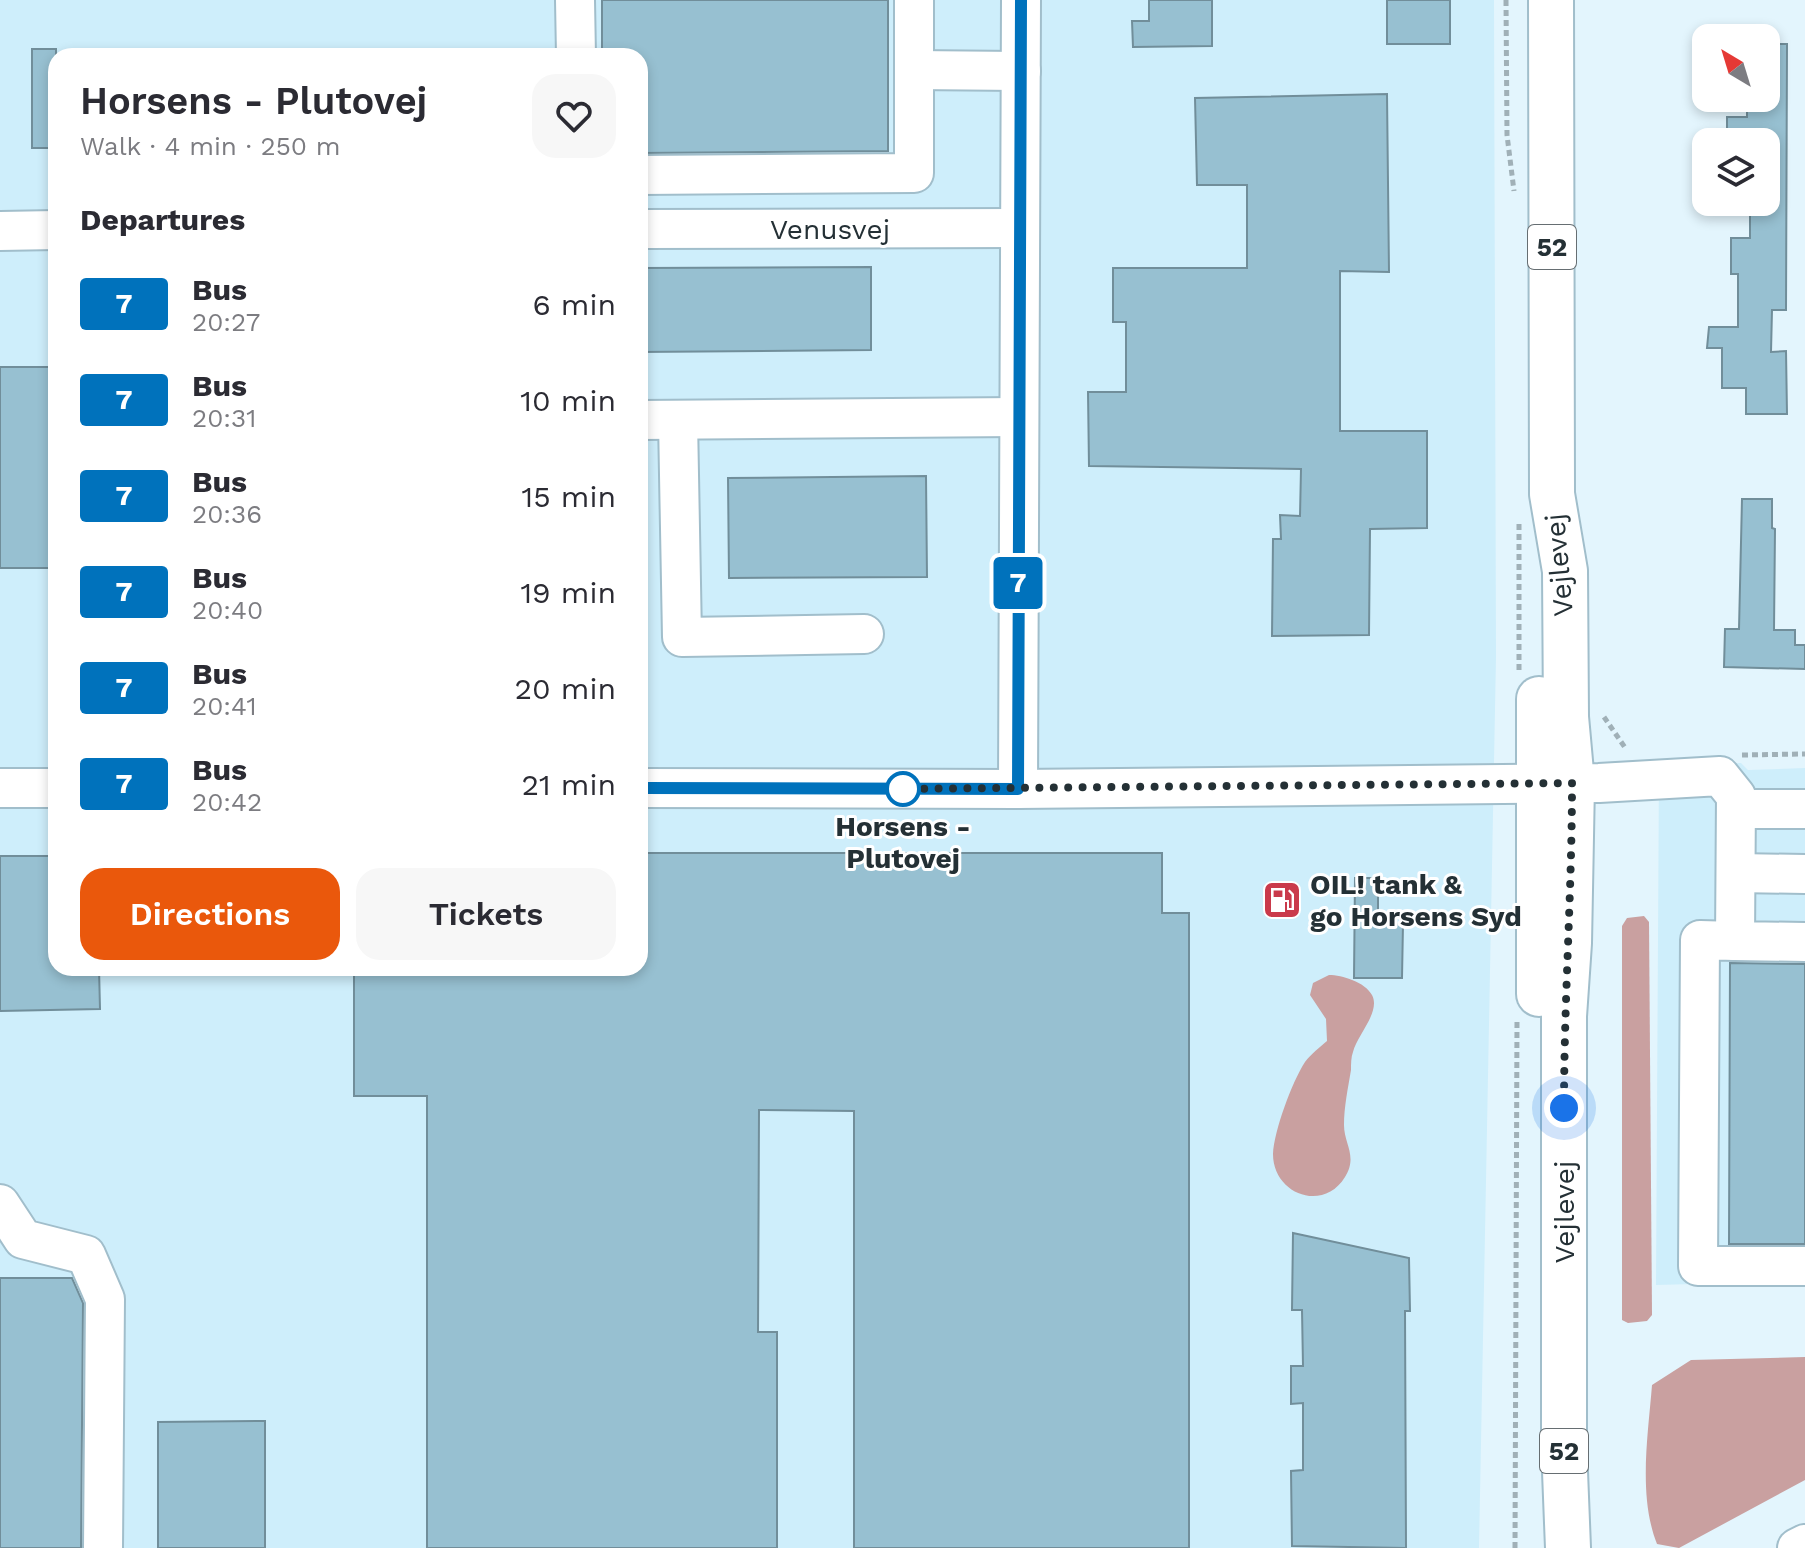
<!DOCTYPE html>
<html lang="en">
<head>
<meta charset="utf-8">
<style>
	:root { --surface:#fff; --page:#f7f7f7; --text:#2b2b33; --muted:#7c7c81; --accent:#ea580c }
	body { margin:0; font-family:"Work Sans",sans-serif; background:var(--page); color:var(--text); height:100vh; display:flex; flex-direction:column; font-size:30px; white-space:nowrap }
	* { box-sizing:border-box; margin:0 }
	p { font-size:26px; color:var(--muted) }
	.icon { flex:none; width:44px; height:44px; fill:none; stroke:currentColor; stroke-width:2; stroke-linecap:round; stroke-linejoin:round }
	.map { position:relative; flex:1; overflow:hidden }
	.details { position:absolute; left:48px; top:48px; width:600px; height:928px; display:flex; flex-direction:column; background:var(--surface); border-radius:24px; box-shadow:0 4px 12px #0003 }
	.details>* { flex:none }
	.badge { padding:0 16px; border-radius:6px; font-size:28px; line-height:52px }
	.needle { width:52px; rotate:322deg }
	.tools { position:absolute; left:1692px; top:24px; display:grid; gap:16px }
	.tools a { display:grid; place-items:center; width:88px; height:88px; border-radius:16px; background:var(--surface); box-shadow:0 4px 12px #0003; font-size:40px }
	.you { position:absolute; width:40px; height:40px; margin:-20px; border:6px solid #fff; border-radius:50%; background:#1a73e8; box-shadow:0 0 0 12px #1a73e833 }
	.map>.badge { position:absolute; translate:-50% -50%; box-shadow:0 0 0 4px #fff }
	h2 { padding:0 32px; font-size:30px; line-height:72px }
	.round { display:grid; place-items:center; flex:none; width:84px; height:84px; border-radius:24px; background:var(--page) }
	.headline { display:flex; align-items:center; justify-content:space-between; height:136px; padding:0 32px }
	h1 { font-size:38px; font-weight:600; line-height:60px }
	.primary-button { display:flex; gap:16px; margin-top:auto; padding:16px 32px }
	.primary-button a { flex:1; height:92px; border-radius:24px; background:var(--accent); color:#fff; font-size:32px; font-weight:600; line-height:92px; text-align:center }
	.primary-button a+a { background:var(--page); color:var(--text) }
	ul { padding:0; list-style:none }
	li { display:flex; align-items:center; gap:24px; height:96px; padding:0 32px }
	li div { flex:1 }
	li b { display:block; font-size:30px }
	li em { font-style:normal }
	li .badge { min-width:88px; font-weight:700; text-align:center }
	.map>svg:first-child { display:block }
	.built { fill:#ceeefb; fill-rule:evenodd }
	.water { fill:#c9a0a0 }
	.building { fill:#97c0d1; stroke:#718e9a; stroke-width:2 }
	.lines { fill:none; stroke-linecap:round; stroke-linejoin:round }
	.minor-casing { stroke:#a1becb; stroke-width:42 }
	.major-casing { stroke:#a1becb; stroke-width:48 }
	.path { stroke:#a0b0b7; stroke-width:5; stroke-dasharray:6 4; stroke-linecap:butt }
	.minor { stroke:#fff; stroke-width:38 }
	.major { stroke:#fff; stroke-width:44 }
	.line-casing { stroke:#fff; stroke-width:18 }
	.line { stroke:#0072bc; stroke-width:12 }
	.walk { stroke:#243035; stroke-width:8; stroke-dasharray:0 14.4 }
	.stop-dot { fill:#fff; stroke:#0072bc; stroke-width:4 }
	.labels { text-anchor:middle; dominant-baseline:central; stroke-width:6; stroke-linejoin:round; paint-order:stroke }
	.shield { fill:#fff; stroke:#666e72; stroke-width:2 }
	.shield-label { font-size:26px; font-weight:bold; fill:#243035 }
	.street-label { font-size:28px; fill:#243035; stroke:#fff }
	.stop-label { font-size:28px; font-weight:bold; fill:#243035; stroke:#fff }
	.poi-label { font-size:28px; font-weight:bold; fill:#243035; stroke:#fff; text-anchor:start }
</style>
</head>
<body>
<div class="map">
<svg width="1805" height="1548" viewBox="0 0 1805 1548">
	<rect width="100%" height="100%" fill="#e3f5fd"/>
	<!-- built -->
	<g class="built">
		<path d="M0,0H1494L1496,657L1479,1548H0ZM56,56H640V968H56Z"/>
		<polygon points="1741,763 1748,770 1805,768 1805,1281 1656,1285 1659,765"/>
	</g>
	<!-- water -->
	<g class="water">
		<polygon points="1644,916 1649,922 1652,1315 1647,1321 1628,1323 1622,1320 1622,926 1627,918"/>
		<path d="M1329,975C1342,975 1365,982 1372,995C1381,1012 1357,1035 1353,1052C1351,1057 1351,1064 1351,1070C1348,1088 1344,1107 1344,1125C1344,1144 1358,1156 1345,1177C1323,1213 1273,1194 1273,1154C1274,1131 1292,1082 1305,1062C1311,1054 1320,1047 1327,1041L1326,1019L1310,995L1313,983Z"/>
		<path d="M1805,1357V1480L1679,1548L1657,1544C1638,1496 1648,1436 1652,1385L1691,1360Z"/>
	</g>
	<!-- building -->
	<g class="building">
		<polygon points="602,0 888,0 888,151 640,153 640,56 602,56"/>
		<polygon points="1149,0 1212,0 1212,46 1133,47 1132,21 1149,21"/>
		<rect x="1387" y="0" width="63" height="44"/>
		<polygon points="1766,44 1787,44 1786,310 1772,310 1771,352 1786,351 1787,414 1746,414 1746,388 1722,388 1722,348 1707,348 1709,327 1738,327 1738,274 1731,274 1731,238 1750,238 1750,202 1766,202 1766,142 1727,142 1727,117 1747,117 1747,98 1766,98"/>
		<rect x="32" y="49" width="24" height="99"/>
		<polygon points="1387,94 1389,272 1340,271 1340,431 1427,431 1427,528 1370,529 1369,635 1272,636 1273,539 1281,539 1280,515 1300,516 1301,469 1089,466 1088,392 1126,392 1126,322 1113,322 1113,268 1247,268 1247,185 1197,185 1195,98"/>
		<polygon points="871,267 871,350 640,352 640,268"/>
		<rect x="0" y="367" width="56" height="201"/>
		<polygon points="926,476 927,577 729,578 728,478"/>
		<polygon points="1742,499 1772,499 1772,528 1775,529 1774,630 1795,630 1795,645 1805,645 1805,669 1724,667 1725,629 1739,629"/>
		<polygon points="640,853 1162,853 1162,913 1189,913 1189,1548 854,1548 854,1111 759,1110 758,1332 777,1332 777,1548 427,1548 427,1096 354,1096 354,968 640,968"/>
		<polygon points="0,856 56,856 56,968 99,968 100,1009 0,1011"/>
		<polygon points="1355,878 1378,878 1378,924 1403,924 1402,978 1354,978"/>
		<polygon points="1730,963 1805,964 1805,1244 1729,1244"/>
		<polygon points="1293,1233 1409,1258 1410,1311 1405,1311 1406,1548 1292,1546 1291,1471 1303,1470 1303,1403 1291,1404 1291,1366 1303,1366 1302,1310 1292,1310"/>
		<polygon points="0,1278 72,1278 83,1303 81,1548 0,1548"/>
		<polygon points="265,1421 265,1548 158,1548 158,1422"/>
	</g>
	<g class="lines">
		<defs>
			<g id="minor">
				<polyline points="575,0 576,56"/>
				<polyline points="914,70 1021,71"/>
				<polyline points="640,175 914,173 914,0"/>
				<polyline points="640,229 1020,228"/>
				<polyline points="0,231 56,230"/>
				<polyline points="640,420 1019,417"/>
				<polyline points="678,420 682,637 864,634"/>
				<polyline points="0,788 56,788"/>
				<polyline points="640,788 1018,789 1599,783 1720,776 1736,796 1735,941 1805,942"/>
				<polyline points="1018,789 1021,0"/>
				<polyline points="1736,809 1805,809"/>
				<polyline points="1736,873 1805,874"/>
				<polyline points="1735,941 1700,940 1698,1266 1805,1266"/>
				<polyline points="0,1204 23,1239 86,1255 105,1299 103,1548"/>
				<polyline points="1797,1548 1805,1544"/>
			</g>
			<g id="major">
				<polyline points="1551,0 1552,494 1565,571 1566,717 1572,783 1569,943 1564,1016 1564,1446 1568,1548"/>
				<polyline points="1539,994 1539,699"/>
			</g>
		</defs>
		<!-- minor casing -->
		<use href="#minor" class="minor-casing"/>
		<!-- major casing -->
		<use href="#major" class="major-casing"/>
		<!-- path -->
		<g class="path">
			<polyline points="1506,0 1507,135 1514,191"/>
			<polyline points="1519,524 1519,670"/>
			<polyline points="1604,717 1626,749"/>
			<polyline points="1742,755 1805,754"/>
			<polyline points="1515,1548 1517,1020"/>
		</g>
		<!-- minor -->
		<use href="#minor" class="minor"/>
		<!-- major -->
		<use href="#major" class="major"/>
	</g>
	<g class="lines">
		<defs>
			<polyline id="line" points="640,788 1018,789 1021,0"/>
		</defs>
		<!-- line casing -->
		<use href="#line" class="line-casing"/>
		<!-- line -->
		<use href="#line" class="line"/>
		<!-- walk -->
		<path class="walk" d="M903,789H892L1572,783C1572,891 1564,999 1564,1108"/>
	</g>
	<!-- icons -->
	<defs>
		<symbol id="fuel-square" viewBox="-11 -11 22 22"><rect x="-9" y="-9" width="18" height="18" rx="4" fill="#ca3a4b" stroke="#fff"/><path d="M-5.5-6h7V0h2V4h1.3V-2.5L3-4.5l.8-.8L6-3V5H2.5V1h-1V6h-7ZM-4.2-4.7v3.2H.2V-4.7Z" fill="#fff"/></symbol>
	</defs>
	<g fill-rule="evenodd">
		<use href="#fuel-square" x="1260" y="878" width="44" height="44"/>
	</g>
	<!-- markers -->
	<circle class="stop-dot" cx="903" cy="789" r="16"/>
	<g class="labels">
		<!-- shield labels -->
		<g class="shield">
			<rect x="1528" y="225" width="48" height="44" rx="6"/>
			<rect x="1540" y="1429" width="48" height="44" rx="6"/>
		</g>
		<g class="shield-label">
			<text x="1552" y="247">52</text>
			<text x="1564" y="1451">52</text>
		</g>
		<!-- street labels -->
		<g class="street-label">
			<text x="830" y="229">Venusvej</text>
			<text transform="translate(1559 565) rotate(-95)">Vejlevej</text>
			<text transform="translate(1564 1212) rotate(-90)">Vejlevej</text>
		</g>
		<!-- stop labels -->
		<g class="stop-label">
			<text x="903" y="826">Horsens -<tspan x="903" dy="32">Plutovej</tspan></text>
		</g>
		<!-- poi labels -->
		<g class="poi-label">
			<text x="1310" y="884">OIL! tank &amp;<tspan x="1310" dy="32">go Horsens Syd</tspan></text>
		</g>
	</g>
</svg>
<div class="tools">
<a><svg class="needle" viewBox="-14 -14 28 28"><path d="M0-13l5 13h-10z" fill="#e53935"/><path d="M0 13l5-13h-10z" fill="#7c7c81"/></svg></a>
<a><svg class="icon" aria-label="layers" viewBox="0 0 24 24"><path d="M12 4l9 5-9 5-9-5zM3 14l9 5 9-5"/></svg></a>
</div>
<div class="you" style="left:1564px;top:1108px"></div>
<b class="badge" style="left:1018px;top:583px;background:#0072bc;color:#fff">7</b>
<section class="details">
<div class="headline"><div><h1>Horsens - Plutovej</h1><p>Walk · 4 min · 250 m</p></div><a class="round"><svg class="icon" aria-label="heart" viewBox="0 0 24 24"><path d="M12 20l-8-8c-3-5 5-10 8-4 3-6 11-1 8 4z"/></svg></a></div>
<h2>Departures</h2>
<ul>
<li><span class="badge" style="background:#0072bc;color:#fff">7</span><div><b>Bus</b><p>20:27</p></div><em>6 min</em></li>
<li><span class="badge" style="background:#0072bc;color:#fff">7</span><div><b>Bus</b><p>20:31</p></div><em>10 min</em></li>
<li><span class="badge" style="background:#0072bc;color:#fff">7</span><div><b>Bus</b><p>20:36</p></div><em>15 min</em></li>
<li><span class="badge" style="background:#0072bc;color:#fff">7</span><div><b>Bus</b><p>20:40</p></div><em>19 min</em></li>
<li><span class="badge" style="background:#0072bc;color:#fff">7</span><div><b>Bus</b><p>20:41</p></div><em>20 min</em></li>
<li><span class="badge" style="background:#0072bc;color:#fff">7</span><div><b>Bus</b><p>20:42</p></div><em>21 min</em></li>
</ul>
<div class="primary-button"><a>Directions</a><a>Tickets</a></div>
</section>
</div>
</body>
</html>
